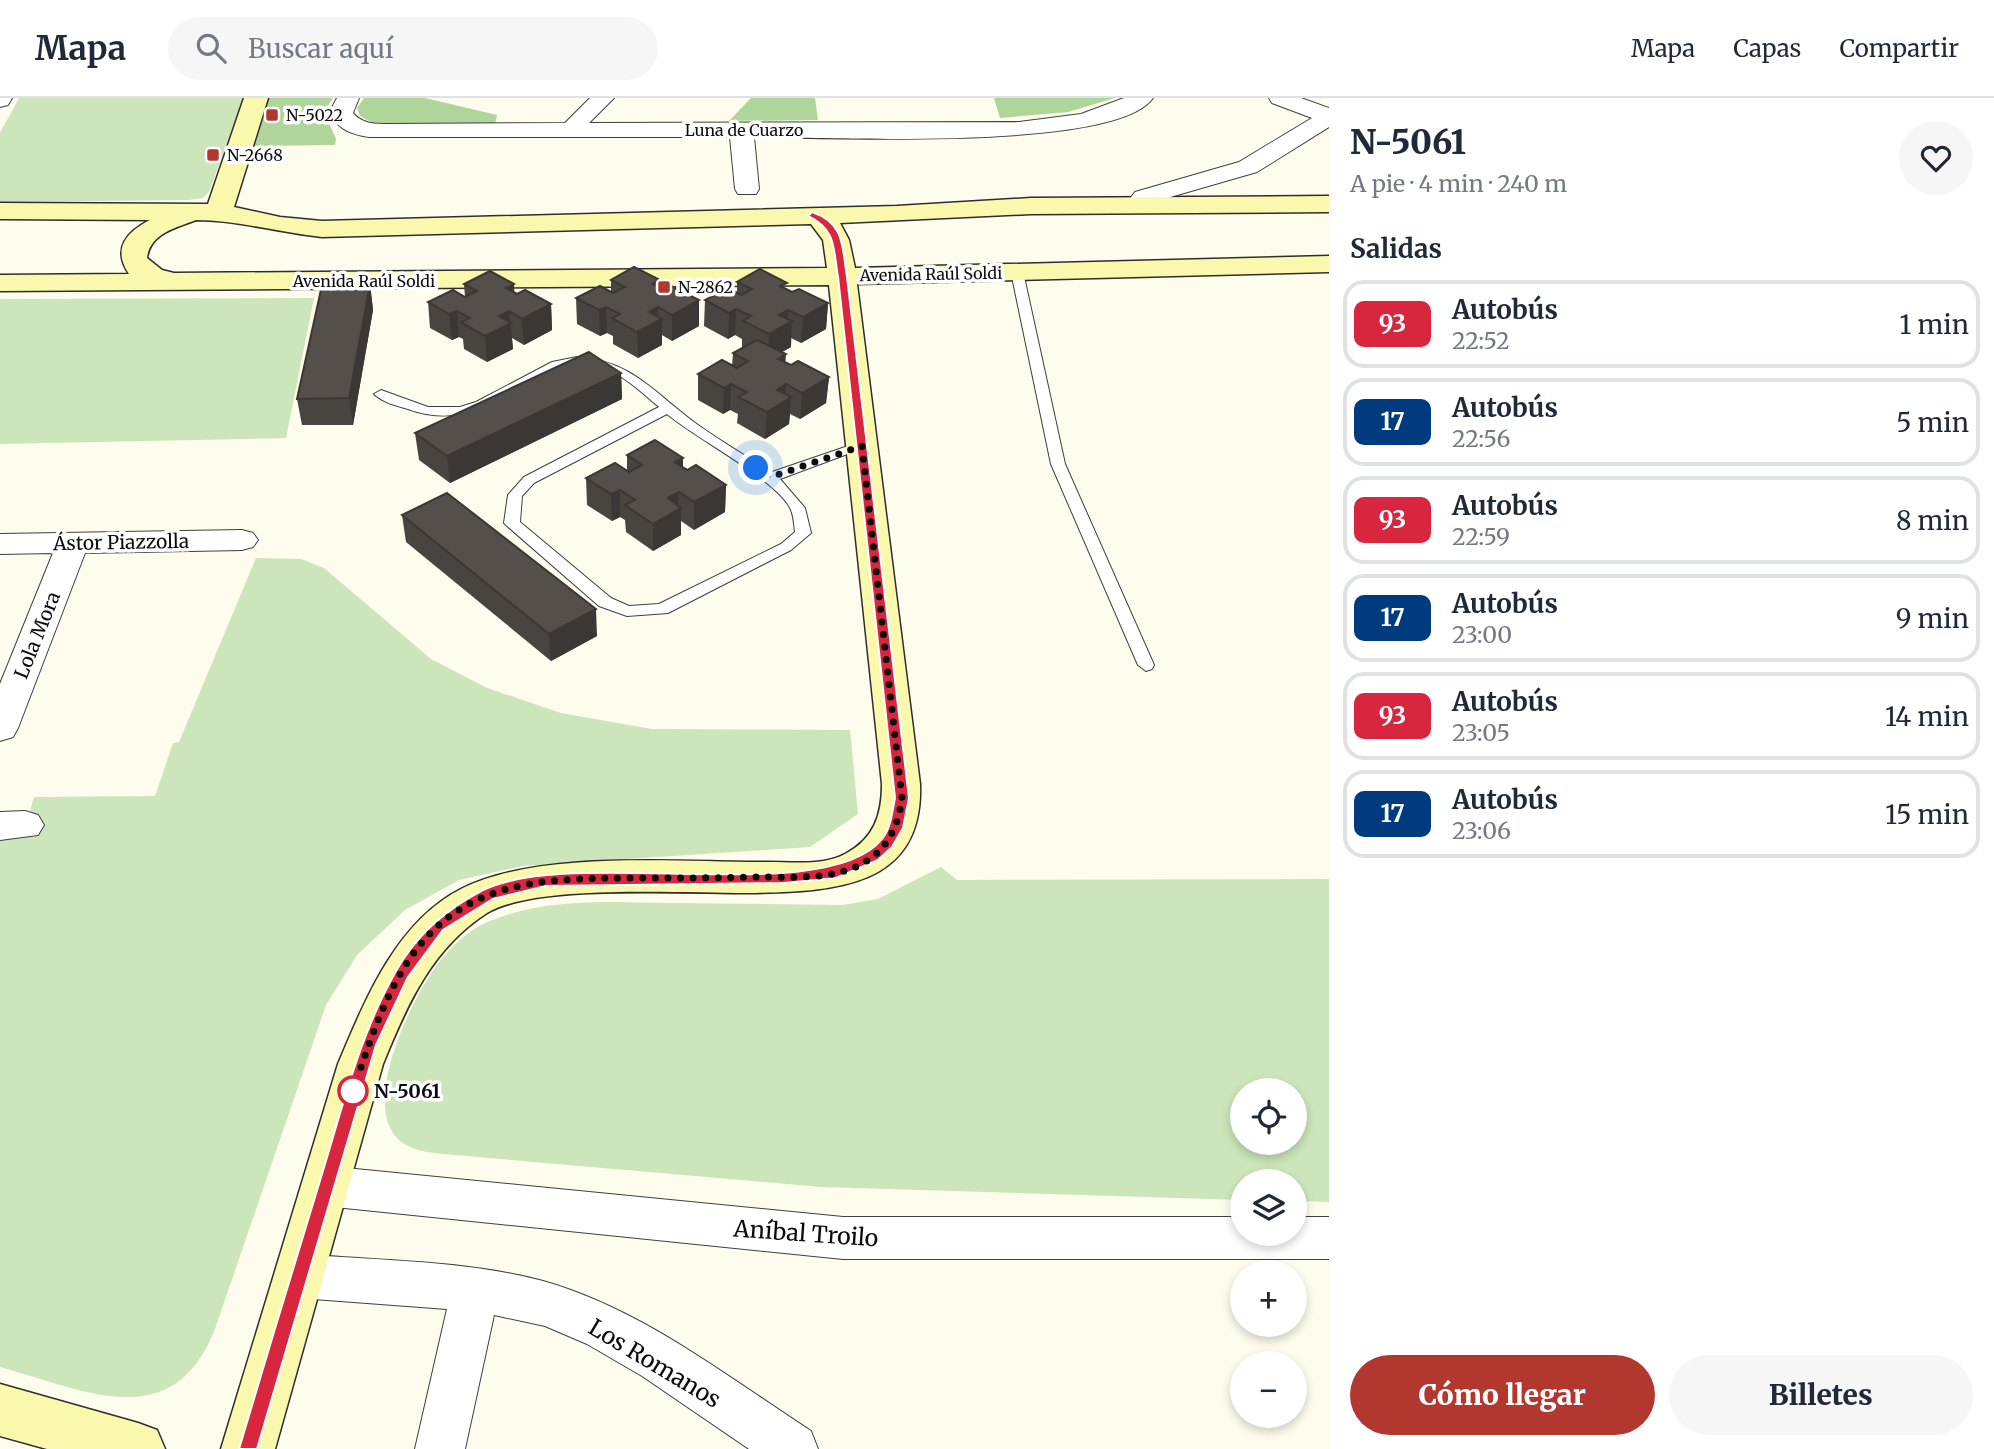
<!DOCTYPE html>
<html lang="es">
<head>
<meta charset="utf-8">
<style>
	:root { --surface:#fff; --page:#f6f6f7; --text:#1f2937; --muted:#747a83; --line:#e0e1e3; --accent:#b2372f }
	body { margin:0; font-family:Merriweather,serif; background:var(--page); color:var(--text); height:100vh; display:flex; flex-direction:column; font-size:26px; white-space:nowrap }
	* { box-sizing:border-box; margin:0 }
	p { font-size:23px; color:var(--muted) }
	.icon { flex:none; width:38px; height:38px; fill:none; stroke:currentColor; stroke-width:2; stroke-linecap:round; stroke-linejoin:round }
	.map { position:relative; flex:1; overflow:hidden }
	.details { display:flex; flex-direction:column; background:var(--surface); width:665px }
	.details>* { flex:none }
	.badge { padding:0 14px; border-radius:10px; font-size:24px; line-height:46px }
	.fabs { position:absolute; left:1230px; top:980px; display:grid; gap:14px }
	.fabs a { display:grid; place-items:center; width:77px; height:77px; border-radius:50%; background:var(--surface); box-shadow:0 4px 10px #0003; font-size:35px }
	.you { position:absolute; width:35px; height:35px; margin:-18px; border:5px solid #fff; border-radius:50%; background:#1a73e8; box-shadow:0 0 0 10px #1a73e833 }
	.map>.badge { position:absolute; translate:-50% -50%; box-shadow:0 0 0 4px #fff }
	h2 { padding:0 21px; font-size:26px; line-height:63px }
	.round { display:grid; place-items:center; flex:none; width:74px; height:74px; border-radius:37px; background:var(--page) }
	.summary { display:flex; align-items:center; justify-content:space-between; height:119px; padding:0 21px }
	h1 { font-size:33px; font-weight:800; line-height:52px }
	.primary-button { display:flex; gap:14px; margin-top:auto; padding:14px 21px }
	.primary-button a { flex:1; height:80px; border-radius:42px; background:var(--accent); color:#fff; font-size:28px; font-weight:800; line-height:80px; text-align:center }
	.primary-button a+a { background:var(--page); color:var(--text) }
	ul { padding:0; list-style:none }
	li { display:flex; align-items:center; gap:21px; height:88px; margin:0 14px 10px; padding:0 7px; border:4px solid var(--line); border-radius:21px }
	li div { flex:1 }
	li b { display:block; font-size:26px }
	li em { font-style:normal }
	li .badge { min-width:77px; font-weight:700; text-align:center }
	header { display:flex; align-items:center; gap:42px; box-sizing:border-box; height:98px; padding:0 35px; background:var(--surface); border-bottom:2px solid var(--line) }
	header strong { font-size:33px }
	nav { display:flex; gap:38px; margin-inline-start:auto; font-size:24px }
	.search { width:490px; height:63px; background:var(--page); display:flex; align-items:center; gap:18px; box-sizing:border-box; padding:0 24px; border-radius:38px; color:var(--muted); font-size:26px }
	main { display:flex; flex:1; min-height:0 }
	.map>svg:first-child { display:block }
	.green { fill:#cce5ba; fill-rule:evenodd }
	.forest { fill:#afd59a }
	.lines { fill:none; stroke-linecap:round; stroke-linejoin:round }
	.lane-casing { stroke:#3f3f3f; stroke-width:2 }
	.street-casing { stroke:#3f3f3f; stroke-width:2 }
	.secondary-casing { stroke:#2e2e2e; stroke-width:3 }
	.lane { fill:#fff; fill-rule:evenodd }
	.street { fill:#fff; fill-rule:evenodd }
	.secondary { fill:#f9f8ad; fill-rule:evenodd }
	.wall { fill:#484440 }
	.shaded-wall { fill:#3b3734 }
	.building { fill:#544f4a; stroke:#3b3734; stroke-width:2 }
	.line { fill:#d7263d; stroke:#fff; stroke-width:2 }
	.walk { stroke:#0c0c0c; stroke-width:7; stroke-dasharray:0 12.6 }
	.poi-dot { fill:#b2372f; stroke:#fff; stroke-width:2.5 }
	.stop-dot { fill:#fff; stroke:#d7263d; stroke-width:3.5 }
	.labels { text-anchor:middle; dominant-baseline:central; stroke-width:7; stroke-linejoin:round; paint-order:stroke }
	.far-poi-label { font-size:16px; fill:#0c0c0c; stroke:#fff; text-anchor:start }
	.far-street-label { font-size:16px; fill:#0c0c0c; stroke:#fff }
	.street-label { font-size:19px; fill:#0c0c0c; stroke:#fff }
	.stop-label { font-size:19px; font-weight:bold; fill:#0c0c0c; stroke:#fff; text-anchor:start }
	.near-street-label { font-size:23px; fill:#0c0c0c; stroke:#fff }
</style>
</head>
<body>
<header>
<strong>Mapa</strong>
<div class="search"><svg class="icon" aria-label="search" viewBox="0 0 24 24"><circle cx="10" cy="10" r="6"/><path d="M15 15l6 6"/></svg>Buscar aquí</div>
<nav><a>Mapa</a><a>Capas</a><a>Compartir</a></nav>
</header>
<main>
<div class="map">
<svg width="1329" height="1351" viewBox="0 0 1329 1351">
	<rect width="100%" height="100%" fill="#fefced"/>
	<!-- green -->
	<g class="green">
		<polygon points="19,0 243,0 210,92 203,100 188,102 0,104 0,35"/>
		<polygon points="314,200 286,340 0,346 0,201"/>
		<path d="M256,460L301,461L324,470L431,561L487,590L561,615L652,631L850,632L858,716L810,749L523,768L459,782L405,812L357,857L326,907L215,1231C172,1339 85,1292 0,1269V742C27,742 27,721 34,699L155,698L173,645L179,644Z"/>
		<path d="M941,769L957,782L1329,781V1104L1295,1103V1083H1242V1102L821,1089L455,1057C437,1055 414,1055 399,1042C358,1005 416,890 444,858C456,844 473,829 490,823C548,799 613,804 674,805C730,806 787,806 843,807L878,801ZM1242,992H1295V1045H1242Z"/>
	</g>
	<!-- forest -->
	<g class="forest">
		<polygon points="269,0 333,0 324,14 336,41 335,47 252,48"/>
		<polygon points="364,0 425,0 497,17 495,27 397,27 371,24 360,18 357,10"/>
		<polygon points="751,0 815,0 818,22 729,23"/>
		<polygon points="994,0 1115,0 1068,14 1000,20"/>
	</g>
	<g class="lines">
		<defs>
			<g id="lane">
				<polygon points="1017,170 1023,174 1065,366 1154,567 1152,571 1146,573 1138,567 1051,366 1011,174"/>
				<path d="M577,259C632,262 656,297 698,327C722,344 747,359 772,374L857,345H867L869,348L780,381L805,410L811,435L791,452L668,515L627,518L599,508L507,428L504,425L508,397L524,379L659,309C641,294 620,273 596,268C530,254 493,342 408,311C397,308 382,304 374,296L381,292L428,309H460L476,304L552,264ZM667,316C695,340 779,383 791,412C794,419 794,427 795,434L781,446L659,506L629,508L611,500L520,424L522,398L534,385Z"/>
			</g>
			<g id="street">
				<polygon points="0,0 12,0 8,7 0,9"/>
				<path d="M337,0H359L353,15C362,26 375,26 389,26L565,25L590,0H614L589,25L1019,24L1081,16L1124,0H1153C1116,54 823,39 754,39L759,91L756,96H738L735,91L730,39H369C351,36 339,32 329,15Z"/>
				<polygon points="1269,0 1301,0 1329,10 1329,29 1257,74 1153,104 1146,113 1128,113 1124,108 1135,94 1239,64 1312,20 1272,5"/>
				<polygon points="242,432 253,435 258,442 253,449 242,452 85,455 18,630 13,639 0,643 0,586 53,455 0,456 0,436"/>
				<polygon points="25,713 38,717 44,727 38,737 0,742 0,714"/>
				<polygon points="325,1068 843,1119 1242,1119 1242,1136 1295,1136 1295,1119 1329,1119 1329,1161 843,1161 325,1108 309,1102 302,1088 309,1074"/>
				<path d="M300,1156C381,1163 464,1162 543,1183C642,1211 726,1278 811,1333L818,1351H749L642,1278L587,1246L545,1228L494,1217L465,1351H415L447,1211L300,1200L283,1193L276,1178L283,1163Z"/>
			</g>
			<g id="secondary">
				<path d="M244,0H268L234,109L280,119L322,123L897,108L1031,100L1329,98V114L1031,116L840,125L849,142L855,170L1329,158V174L857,186L920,686C924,790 833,793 756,795C693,796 536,785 487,815C432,850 407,907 383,966L275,1351H221L338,966C365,902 396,824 461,791C538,752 674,764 761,764C787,763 821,769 845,756C874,741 882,717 882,686L829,187L0,193V177L129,176C112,151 126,134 150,122L0,121V105L208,106ZM196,122C238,122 280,135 322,139L811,126L823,142L827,170L174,175L162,172L147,160C150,135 176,130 196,122Z"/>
				<polygon points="0,1286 138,1325 157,1332 165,1351 47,1351 0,1338"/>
			</g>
		</defs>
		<!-- lane casing -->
		<use href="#lane" class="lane-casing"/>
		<!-- street casing -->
		<use href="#street" class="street-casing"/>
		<!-- secondary casing -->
		<use href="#secondary" class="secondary-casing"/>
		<!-- lane -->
		<use href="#lane" class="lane"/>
		<!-- street -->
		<use href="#street" class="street"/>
		<!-- secondary -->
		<use href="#secondary" class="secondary"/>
	</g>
	<!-- wall -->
	<g class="wall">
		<polygon points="611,182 660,182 660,190 699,228 672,243 662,237 662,247 638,260 613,246 613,238 607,235 600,238 577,226 576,200 611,194"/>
		<polygon points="737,184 787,191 792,194 828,205 826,231 801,245 791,240 791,249 782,254 785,264 791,267 829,279 826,305 800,321 790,316 789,326 765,341 737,325 738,316 730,312 723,316 698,302 698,276 732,268 733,255 743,250 742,249 742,241 735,237 728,241 704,228 705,202 737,195"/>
		<polygon points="370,186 373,212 353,327 302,327 297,301"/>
		<polygon points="464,186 514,195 551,206 552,232 524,247 512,240 513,251 487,264 464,251 463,241 459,239 452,242 430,230 428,204 465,199"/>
		<polygon points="621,275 622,301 450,385 419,362 415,335"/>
		<polygon points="627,357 683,360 683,369 726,387 725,414 694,432 681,423 681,437 653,453 626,434 625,422 620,419 612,423 587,407 586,380 627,373"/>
		<polygon points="402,417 597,538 551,563 406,444"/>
	</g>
	<!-- shaded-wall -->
	<g class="shaded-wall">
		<polygon points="660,182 660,208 658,209 658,223 662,221 662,247 638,260 637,234 649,214 653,186"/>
		<polygon points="370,186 373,212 353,327 349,300"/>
		<polygon points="514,186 515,212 509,213 513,251 487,264 485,238 499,218 506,190"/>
		<polygon points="699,202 699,228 672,243 672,217"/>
		<polygon points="828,205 826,231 801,245 803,219"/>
		<polygon points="551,206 552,232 524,247 522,221"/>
		<polygon points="606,209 607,235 600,238 599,212"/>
		<polygon points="736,211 735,237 728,241 729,215"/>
		<polygon points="788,212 787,226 792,223 791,249 768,262 769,236 779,217"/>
		<polygon points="457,213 459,239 452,242 449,216"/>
		<polygon points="786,256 784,283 778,261"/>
		<polygon points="621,275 622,301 450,385 447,358"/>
		<polygon points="829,279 826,305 800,321 802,295"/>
		<polygon points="731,286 730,312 723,316 724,290"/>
		<polygon points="786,286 785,303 791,299 789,326 765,341 767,314 777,292"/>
		<polygon points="683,360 683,386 675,364"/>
		<polygon points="726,387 725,414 694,432 694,404"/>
		<polygon points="620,392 620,419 612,423 611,396"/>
		<polygon points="679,394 678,411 681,410 681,437 653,453 653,426 668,400"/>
		<polygon points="596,511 597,538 551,563 549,536"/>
	</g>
	<!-- building -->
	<g class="building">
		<polygon points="634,169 660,182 653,186 664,192 671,188 699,202 672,217 658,209 649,214 662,221 637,234 612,220 620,216 606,209 599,212 576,200 600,188 613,195 625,189 611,182"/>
		<polygon points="760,171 787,185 780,188 792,194 799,191 828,205 803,219 788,212 779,217 792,223 769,236 743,223 751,218 736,211 729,215 705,202 728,190 741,197 752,191 737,184"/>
		<polygon points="490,173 514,186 506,190 517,196 525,192 551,206 522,221 509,213 499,218 511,225 485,238 461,224 470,220 457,213 449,216 428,204 453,192 465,199 477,193 464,186"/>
		<polygon points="370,186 349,300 297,301 322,187"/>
		<polygon points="757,242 786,256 778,261 791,267 798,263 829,279 802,295 786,286 777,292 791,299 767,314 738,299 747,294 731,286 724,290 698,276 722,262 737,270 748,263 733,255"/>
		<polygon points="589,254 621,275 447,358 415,335"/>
		<polygon points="655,342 683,360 675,364 687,372 696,367 726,387 694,404 679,394 668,400 681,410 653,426 625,407 635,402 620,392 611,396 586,380 615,365 629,374 642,367 627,357"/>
		<polygon points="447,395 596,511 549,536 402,417"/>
	</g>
	<!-- line -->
	<path class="line" d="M812,114C845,125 842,148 847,179L909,700L903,730L892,749L878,762L836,780L784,785L546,788L493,801L443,832L408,879L376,947L257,1351H239C266,1259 294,1168 322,1076C343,1007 360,936 396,873C416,837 445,812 481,793C571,747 826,811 882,741C891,730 892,714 895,700L838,179C833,151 837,132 808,118Z"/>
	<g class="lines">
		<!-- walk -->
		<path class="walk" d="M353,993C371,940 393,867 439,827C495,778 566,781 636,780C677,780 717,780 758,779C790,779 828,782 858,768C886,754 898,731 902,700L862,348L771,379L756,370"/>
	</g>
	<!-- markers -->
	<g class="poi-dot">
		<rect x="265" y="10" width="14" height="14" rx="3.5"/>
		<rect x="206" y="50" width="14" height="14" rx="3.5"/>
		<rect x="657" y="182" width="14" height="14" rx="3.5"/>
	</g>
	<circle class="stop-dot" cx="353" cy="993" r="14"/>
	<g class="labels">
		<!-- far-poi labels -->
		<g class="far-poi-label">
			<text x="286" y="17">N-5022</text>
			<text x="227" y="57">N-2668</text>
			<text x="678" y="189">N-2862</text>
		</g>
		<!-- far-street labels -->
		<g class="far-street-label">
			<text x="744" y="32">Luna de Cuarzo</text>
			<text transform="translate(931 176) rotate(-1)">Avenida Raúl Soldi</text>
			<text x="364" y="183">Avenida Raúl Soldi</text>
		</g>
		<!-- street labels -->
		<g class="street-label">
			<text transform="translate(121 444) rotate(-1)">Ástor Piazzolla</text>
			<text transform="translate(37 537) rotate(-68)">Lola Mora</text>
		</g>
		<!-- stop labels -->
		<g class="stop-label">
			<text x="374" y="993">N-5061</text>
		</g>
		<!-- near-street labels -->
		<g class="near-street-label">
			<text transform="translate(806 1135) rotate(4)">Aníbal Troilo</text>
			<text transform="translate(655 1265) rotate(31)">Los Romanos</text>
		</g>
	</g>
</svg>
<div class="fabs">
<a><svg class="icon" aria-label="locate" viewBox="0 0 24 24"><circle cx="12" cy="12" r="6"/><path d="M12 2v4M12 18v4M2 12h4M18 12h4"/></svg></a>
<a><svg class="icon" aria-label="layers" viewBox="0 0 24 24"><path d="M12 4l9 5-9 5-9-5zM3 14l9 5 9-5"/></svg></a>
<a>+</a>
<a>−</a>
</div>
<div class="you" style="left:756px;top:370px"></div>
</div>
<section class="details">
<div class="summary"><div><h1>N-5061</h1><p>A pie · 4 min · 240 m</p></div><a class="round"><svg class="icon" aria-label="heart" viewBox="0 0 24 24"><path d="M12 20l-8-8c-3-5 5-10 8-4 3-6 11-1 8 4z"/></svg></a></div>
<h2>Salidas</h2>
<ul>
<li><span class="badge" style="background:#d7263d;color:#fff">93</span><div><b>Autobús</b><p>22:52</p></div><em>1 min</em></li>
<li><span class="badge" style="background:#003b80;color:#fff">17</span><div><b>Autobús</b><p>22:56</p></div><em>5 min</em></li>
<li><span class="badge" style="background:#d7263d;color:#fff">93</span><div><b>Autobús</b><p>22:59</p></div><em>8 min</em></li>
<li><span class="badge" style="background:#003b80;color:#fff">17</span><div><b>Autobús</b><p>23:00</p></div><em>9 min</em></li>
<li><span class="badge" style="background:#d7263d;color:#fff">93</span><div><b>Autobús</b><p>23:05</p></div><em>14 min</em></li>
<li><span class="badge" style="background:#003b80;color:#fff">17</span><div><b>Autobús</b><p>23:06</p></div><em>15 min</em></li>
</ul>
<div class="primary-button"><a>Cómo llegar</a><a>Billetes</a></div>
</section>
</main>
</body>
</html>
